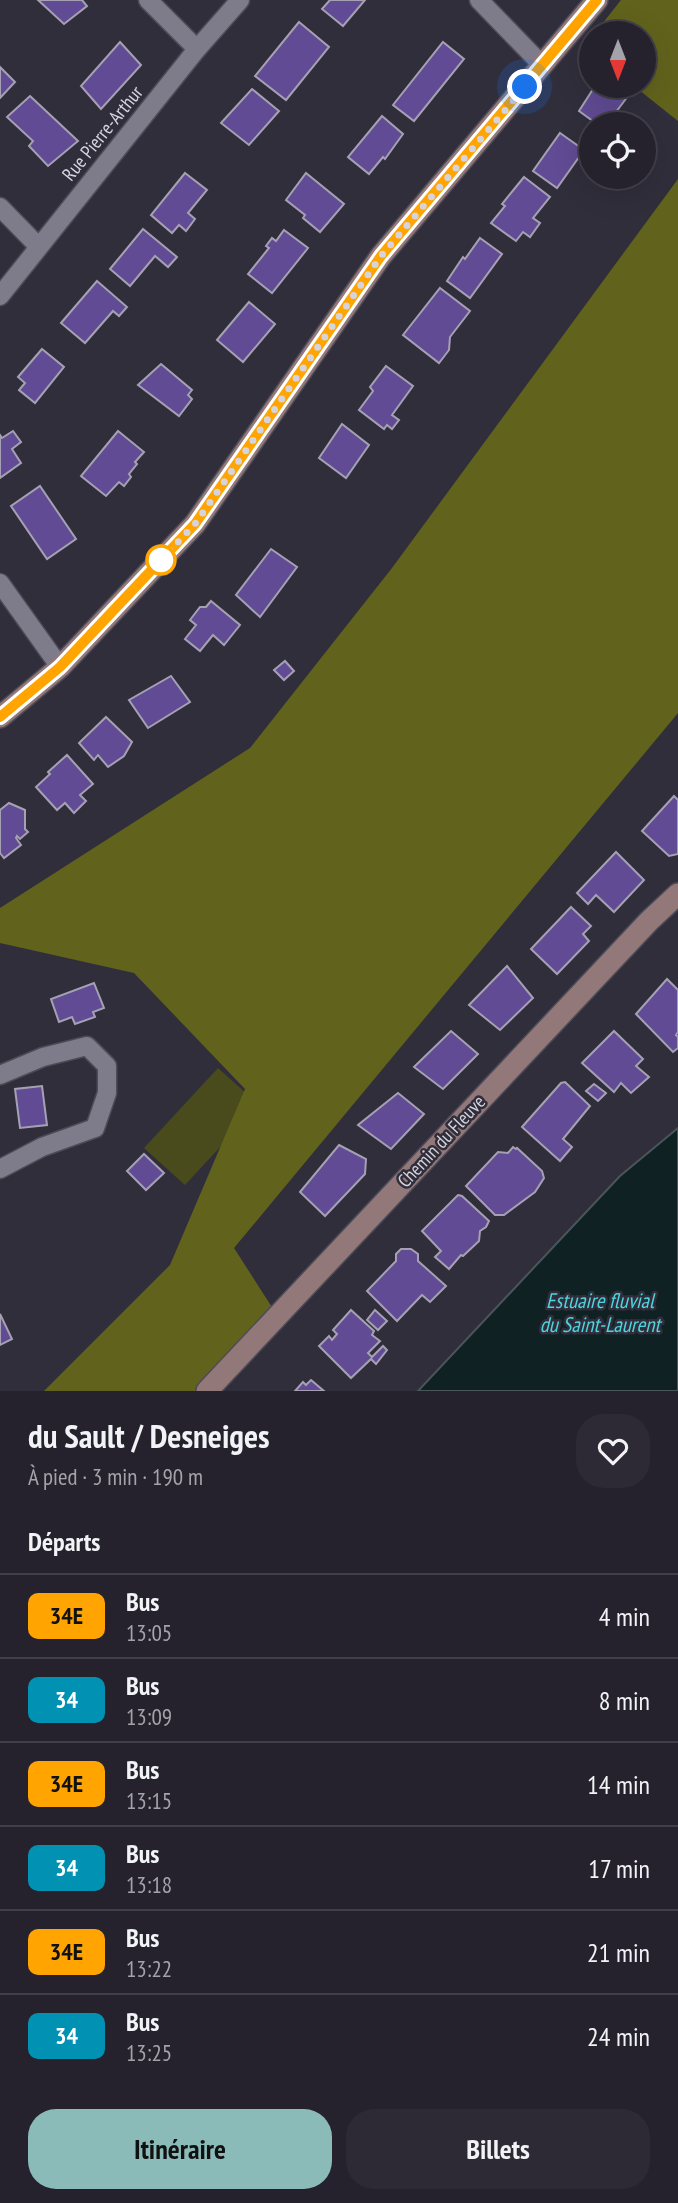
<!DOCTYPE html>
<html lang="fr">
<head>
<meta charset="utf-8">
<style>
	:root { --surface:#25222d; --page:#2d2a35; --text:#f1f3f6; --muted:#a3a4aa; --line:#423f49; --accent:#8bbbb9 }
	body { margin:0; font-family:"PT Sans Narrow",sans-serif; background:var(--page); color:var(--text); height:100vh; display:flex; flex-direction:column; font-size:26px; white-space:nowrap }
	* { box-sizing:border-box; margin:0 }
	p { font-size:23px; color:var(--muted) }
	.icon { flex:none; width:38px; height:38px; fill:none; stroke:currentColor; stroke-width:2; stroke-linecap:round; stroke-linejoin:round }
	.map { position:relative; height:1391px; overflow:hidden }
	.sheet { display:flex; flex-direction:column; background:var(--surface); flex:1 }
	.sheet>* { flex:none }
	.badge { padding:0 14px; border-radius:10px; font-size:24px; line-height:46px }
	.needle { width:46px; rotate:180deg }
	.tools { position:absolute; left:579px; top:21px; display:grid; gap:14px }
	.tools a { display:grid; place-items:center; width:77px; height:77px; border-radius:50%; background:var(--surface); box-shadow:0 7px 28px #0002,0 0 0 2px var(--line); font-size:35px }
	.you { position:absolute; width:35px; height:35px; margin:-18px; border:5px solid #fff; border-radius:50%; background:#1a73e8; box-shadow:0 0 0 10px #1a73e833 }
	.map>.badge { position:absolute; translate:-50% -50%; box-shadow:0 0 0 4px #fff }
	h2 { padding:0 28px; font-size:26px; line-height:63px }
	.round { display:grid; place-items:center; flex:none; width:74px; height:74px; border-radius:28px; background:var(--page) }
	.head { display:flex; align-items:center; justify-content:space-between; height:119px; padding:0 28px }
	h1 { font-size:33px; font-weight:700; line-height:52px }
	.primary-button { display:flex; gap:14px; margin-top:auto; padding:14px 28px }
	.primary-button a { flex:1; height:80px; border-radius:28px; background:var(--accent); color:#111; font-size:28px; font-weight:700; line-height:80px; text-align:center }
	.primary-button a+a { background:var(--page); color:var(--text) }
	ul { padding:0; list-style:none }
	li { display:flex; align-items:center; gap:21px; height:84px; padding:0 28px; border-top:2px solid var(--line) }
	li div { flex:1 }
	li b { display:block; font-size:26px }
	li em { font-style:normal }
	li .badge { min-width:77px; font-weight:700; text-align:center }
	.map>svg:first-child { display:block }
	.green { fill:#494b1c }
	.forest { fill:#61631c }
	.water { fill:#0f2122; stroke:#4a565a; stroke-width:2 }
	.building { fill:#614b94; stroke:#a5a1b3; stroke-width:2 }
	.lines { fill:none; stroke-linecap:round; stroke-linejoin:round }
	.street-casing { stroke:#4e4b57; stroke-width:21 }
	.secondary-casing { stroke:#4e4b57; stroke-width:24 }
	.street { stroke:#7e7b8b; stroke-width:18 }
	.secondary { stroke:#927878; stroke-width:21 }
	.line-casing { stroke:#fff; stroke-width:16 }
	.line { stroke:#ffa400; stroke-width:10 }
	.walk { stroke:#d5d3dc; stroke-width:7; stroke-dasharray:0 12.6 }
	.stop-dot { fill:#fff; stroke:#ffa400; stroke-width:3.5 }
	.labels { text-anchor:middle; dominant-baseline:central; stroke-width:5; stroke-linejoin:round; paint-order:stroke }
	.street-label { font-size:19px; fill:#d5d3dc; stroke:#312e3c }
	.water-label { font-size:21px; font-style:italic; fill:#4cd5dd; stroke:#312e3c }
</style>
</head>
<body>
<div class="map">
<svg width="678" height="1391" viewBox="0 0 678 1391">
	<rect width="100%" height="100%" fill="#312e3c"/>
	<!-- green -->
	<polygon class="green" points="218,1068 259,1105 185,1185 144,1148"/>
	<!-- forest -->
	<g class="forest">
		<polygon points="621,0 678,0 678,121 634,86 644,86 644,33 595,33"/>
		<polygon points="678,179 678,713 234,1248 277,1315 207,1391 44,1391 170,1265 245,1089 134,973 0,943 0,908 250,748 392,568"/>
	</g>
	<!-- water -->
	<polygon class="water" points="678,1128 678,1391 418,1391 620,1176"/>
	<!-- building -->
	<g class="building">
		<polygon points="38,0 82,0 87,6 64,24"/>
		<polygon points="330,0 365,0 343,26 322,9"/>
		<polygon points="299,22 329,47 286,100 255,76"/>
		<polygon points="120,42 141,65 101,109 81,86"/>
		<polygon points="443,42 464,59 414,121 393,105"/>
		<polygon points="0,67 15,82 0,98"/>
		<polygon points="595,86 614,86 628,96 607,124 597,124 579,111"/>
		<polygon points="252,89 279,111 249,145 221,123"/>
		<polygon points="30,96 78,141 48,166 29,146 33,141 7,117"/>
		<polygon points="382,116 403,134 385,159 383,157 369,174 348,157"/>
		<polygon points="560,133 584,150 557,188 533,171"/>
		<polygon points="185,173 207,190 188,213 195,219 186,231 179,225 172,233 151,215"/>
		<polygon points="306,173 344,204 320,232 303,218 305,215 286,200"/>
		<polygon points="524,177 550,197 533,218 540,223 530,237 523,232 516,241 491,223 505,206 502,204"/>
		<polygon points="143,229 177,257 168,267 155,256 130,286 110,269"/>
		<polygon points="284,230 308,248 272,293 248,274 269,248 266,246 272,238 276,241"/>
		<polygon points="480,238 502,254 470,298 447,281 463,257 465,259"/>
		<polygon points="97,281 127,307 119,316 113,311 85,343 61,323"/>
		<polygon points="440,288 470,311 450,337 449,350 439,363 403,335"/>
		<polygon points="249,302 275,324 243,362 217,340"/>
		<polygon points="42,349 64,367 35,403 19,390 25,383 18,377"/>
		<polygon points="161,364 192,390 188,395 192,399 179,416 138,385"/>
		<polygon points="386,366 413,386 392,415 399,420 392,429 387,425 384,429 359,410 373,391 370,387"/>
		<polygon points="342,424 369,445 346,478 319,458"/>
		<polygon points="13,431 21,442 12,449 21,463 0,478 0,435 2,438"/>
		<polygon points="118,431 144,452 135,462 137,464 129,474 131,477 124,486 119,482 106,496 81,476"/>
		<polygon points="40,486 76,539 47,559 11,506"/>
		<polygon points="271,549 297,567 260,617 236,595"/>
		<polygon points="211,601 240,625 224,645 213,635 200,651 185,639 196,625 190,620 200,607 206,607"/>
		<polygon points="285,661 294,671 284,680 274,670"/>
		<polygon points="171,676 190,702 148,728 129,700"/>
		<polygon points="106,717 132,742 124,756 108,767 98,755 94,760 79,743"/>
		<polygon points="67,755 93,784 80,795 86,801 74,813 65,803 57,810 36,787 50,774 48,772"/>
		<polygon points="674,796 678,800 678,854 669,856 642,831"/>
		<polygon points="9,803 25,810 25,829 28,832 20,839 17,836 16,838 21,845 4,858 0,853 0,810"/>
		<polygon points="616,852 644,880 614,912 596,895 588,904 577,893"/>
		<polygon points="571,907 591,926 583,934 589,941 557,974 531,949"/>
		<polygon points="507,966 533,998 500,1030 469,1005"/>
		<polygon points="667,979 678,990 678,1032 676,1035 678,1037 678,1048 673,1052 636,1014"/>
		<polygon points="94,983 104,1008 93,1012 95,1017 75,1024 72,1017 59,1022 51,999"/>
		<polygon points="451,1031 478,1054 443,1089 414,1067"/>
		<polygon points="614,1031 643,1059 636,1066 649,1077 631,1093 621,1083 614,1092 582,1063"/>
		<polygon points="565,1082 590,1106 563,1139 572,1147 560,1161 522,1127 561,1083"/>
		<polygon points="594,1084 606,1093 598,1101 586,1091"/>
		<polygon points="42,1086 47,1125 20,1128 15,1089"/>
		<polygon points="398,1093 424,1114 391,1149 358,1125"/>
		<polygon points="339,1145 366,1159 365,1174 325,1216 300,1192"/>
		<polygon points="513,1147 516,1149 517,1148 542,1171 544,1178 535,1192 504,1215 495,1215 466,1186 498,1152 508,1153"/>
		<polygon points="144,1154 164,1173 146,1190 127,1171"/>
		<polygon points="458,1195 462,1196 489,1221 486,1227 480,1231 479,1241 463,1256 461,1255 449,1269 435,1257 441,1251 422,1231"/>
		<polygon points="401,1249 411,1249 418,1254 418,1261 446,1286 430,1302 422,1295 397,1321 367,1291 396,1261 396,1254"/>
		<polygon points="351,1310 374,1331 372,1335 380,1341 368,1353 372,1357 383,1346 387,1350 376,1364 371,1359 351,1378 319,1346 329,1336 332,1340 337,1334 333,1330"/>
		<polygon points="375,1310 387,1321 378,1330 367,1320"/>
		<polygon points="0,1314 12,1339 0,1345"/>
		<polygon points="311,1380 324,1391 295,1391 303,1382 306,1385"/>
	</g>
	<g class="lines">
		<defs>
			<g id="street">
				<polyline points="148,0 197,49"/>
				<polyline points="479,0 543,66"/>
				<polyline points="0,207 38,246"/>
				<polyline points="0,296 197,49 240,0"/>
				<polyline points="0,583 60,667"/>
				<polyline points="0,1075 43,1057 87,1046 107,1066 107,1093 95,1128 42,1147 0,1169"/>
			</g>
			<g id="secondary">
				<polyline points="0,717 60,667 195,524 381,256 597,0"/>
				<polyline points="207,1391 649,921 678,894"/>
			</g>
		</defs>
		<!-- street casing -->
		<use href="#street" class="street-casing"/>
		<!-- secondary casing -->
		<use href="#secondary" class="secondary-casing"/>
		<!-- street -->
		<use href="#street" class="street"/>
		<!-- secondary -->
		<use href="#secondary" class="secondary"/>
	</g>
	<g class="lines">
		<defs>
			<polyline id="line" points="0,717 60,667 195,524 381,256 597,0"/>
		</defs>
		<!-- line casing -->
		<use href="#line" class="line-casing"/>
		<!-- line -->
		<use href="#line" class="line"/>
		<!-- walk -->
		<polyline class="walk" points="161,560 195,524 381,256 525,87"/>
	</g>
	<!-- markers -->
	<circle class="stop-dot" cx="161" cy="560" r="14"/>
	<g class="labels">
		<!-- street labels -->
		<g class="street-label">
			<text transform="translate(102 133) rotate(-51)">Rue Pierre-Arthur</text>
			<text transform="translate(441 1141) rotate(-47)">Chemin du Fleuve</text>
		</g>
		<!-- water labels -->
		<g class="water-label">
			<text x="600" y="1300">Estuaire fluvial<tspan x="600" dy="24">du Saint-Laurent</tspan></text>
		</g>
	</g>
</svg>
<div class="tools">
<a><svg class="needle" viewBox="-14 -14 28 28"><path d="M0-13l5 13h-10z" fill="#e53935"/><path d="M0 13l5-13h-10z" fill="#a3a4aa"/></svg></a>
<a><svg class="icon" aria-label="locate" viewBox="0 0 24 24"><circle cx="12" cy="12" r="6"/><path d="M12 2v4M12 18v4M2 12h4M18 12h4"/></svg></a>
</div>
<div class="you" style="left:525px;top:87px"></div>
</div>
<section class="sheet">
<div class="head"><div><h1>du Sault / Desneiges</h1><p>À pied · 3 min · 190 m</p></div><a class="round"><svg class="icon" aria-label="heart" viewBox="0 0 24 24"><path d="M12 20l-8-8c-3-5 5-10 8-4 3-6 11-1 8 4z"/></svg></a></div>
<h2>Départs</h2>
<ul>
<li><span class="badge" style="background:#ffa400;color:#111">34E</span><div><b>Bus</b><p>13:05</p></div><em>4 min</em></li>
<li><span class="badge" style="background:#0091b3;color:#fff">34</span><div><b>Bus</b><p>13:09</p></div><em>8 min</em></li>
<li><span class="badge" style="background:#ffa400;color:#111">34E</span><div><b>Bus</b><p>13:15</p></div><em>14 min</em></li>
<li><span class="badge" style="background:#0091b3;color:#fff">34</span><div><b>Bus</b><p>13:18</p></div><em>17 min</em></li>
<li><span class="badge" style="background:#ffa400;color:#111">34E</span><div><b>Bus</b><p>13:22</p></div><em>21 min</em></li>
<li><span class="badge" style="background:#0091b3;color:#fff">34</span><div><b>Bus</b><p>13:25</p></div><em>24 min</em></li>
</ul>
<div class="primary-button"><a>Itinéraire</a><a>Billets</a></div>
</section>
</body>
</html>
